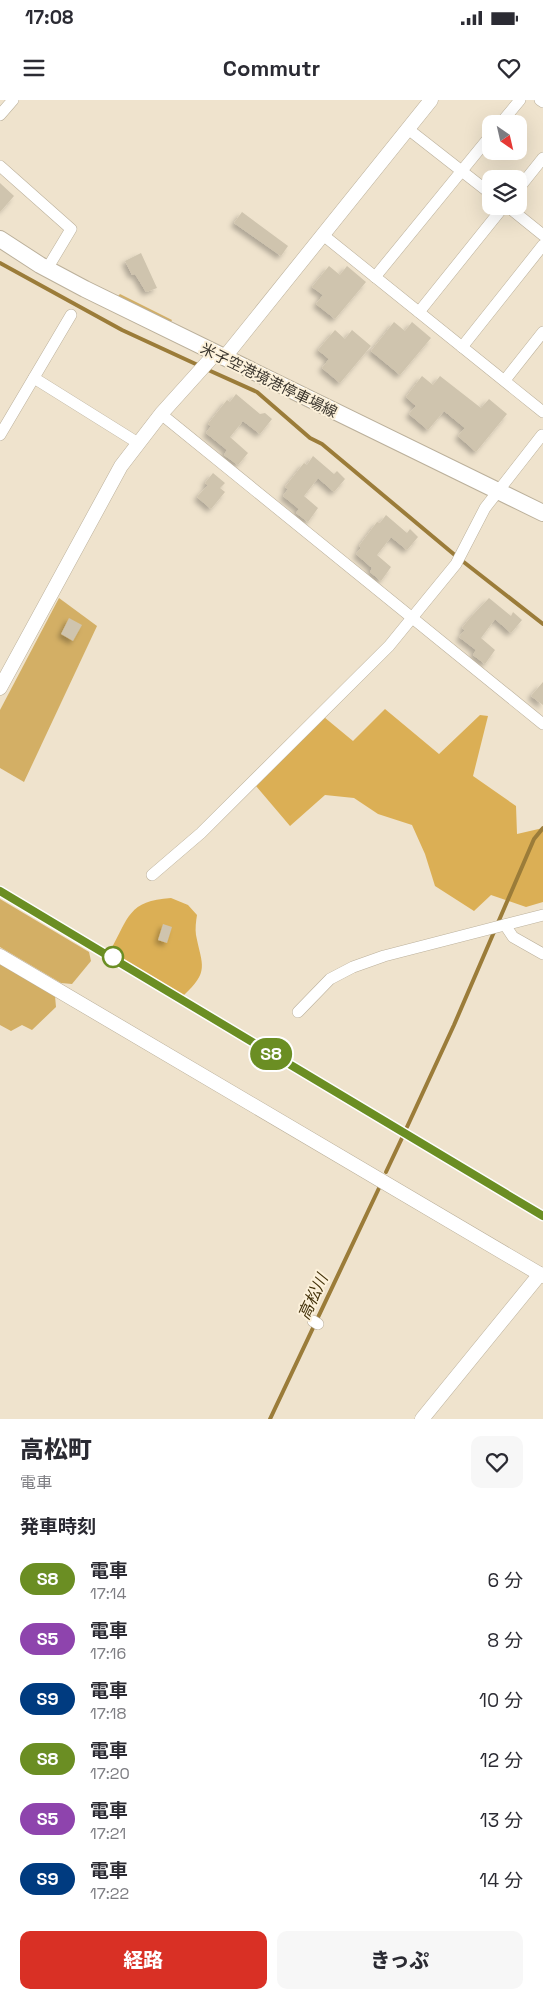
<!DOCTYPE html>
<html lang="ja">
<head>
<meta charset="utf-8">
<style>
	:root { --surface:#fff; --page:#f7f7f7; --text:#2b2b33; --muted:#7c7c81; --accent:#d93025 }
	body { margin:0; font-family:"Space Grotesk","Noto Sans JP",sans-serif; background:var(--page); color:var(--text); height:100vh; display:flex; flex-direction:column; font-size:19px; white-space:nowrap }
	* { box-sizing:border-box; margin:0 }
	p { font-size:16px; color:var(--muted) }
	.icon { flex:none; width:28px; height:28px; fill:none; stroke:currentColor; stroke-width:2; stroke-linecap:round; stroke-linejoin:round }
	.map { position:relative; height:1319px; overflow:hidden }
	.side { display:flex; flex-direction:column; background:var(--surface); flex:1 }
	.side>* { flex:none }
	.badge { padding:0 10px; border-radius:16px; font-size:18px; line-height:32px }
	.needle { width:32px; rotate:146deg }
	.buttons { position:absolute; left:482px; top:15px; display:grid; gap:10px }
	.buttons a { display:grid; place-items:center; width:45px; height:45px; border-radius:10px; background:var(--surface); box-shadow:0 5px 20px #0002; font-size:25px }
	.map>.badge { position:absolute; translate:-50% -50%; box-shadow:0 0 0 2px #fff }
	h2 { padding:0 20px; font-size:19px; line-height:45px }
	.round { display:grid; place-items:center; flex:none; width:52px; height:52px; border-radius:10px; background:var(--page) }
	.head { display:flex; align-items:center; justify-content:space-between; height:85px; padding:0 20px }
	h1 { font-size:24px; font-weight:800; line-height:38px }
	.primary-button { display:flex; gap:10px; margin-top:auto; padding:10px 20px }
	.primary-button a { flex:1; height:58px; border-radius:10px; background:var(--accent); color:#fff; font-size:20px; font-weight:800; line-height:58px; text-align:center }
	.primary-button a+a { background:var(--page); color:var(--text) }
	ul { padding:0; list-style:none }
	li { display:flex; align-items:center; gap:15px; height:60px; padding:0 20px }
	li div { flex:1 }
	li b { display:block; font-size:19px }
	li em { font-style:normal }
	li .badge { min-width:55px; font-weight:700; text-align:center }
	.status { display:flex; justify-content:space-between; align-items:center; height:35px; padding:0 25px; background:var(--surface); direction:ltr }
	.status svg { height:14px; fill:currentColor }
	header { display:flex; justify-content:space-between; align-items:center; height:65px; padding:0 20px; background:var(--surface); font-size:22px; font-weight:800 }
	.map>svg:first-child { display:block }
	.green { fill:#d3af65 }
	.forest { fill:#dbaf55 }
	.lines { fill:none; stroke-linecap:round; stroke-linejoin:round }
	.stream { stroke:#9b7c39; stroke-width:4 }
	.building { fill:#cfc4ae; filter:url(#shadow) }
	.minor-casing { stroke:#bbb09b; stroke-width:12 }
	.tertiary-casing { stroke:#bbb09b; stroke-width:15 }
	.secondary-casing { stroke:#bbb09b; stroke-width:18 }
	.minor { stroke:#fff; stroke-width:11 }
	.tertiary { stroke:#fff; stroke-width:14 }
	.secondary { stroke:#fff; stroke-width:16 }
	.rail-casing { stroke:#777063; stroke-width:5.5 }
	.rail { stroke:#fcf1da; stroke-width:4; stroke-dasharray:11; stroke-linecap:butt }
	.line-casing { stroke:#fff; stroke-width:11 }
	.line { stroke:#6b8e23; stroke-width:8 }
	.stop-dot { fill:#fff; stroke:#6b8e23; stroke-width:2.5 }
	.labels { text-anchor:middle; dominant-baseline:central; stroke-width:4; stroke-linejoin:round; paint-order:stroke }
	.street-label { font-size:15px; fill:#3b362e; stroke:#fcf1da }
	.water-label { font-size:16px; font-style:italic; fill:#44320a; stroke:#fcf1da }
</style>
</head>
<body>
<div class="status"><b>17:08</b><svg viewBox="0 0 49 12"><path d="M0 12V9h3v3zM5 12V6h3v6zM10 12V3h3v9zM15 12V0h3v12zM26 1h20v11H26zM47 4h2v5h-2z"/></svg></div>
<header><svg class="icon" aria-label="menu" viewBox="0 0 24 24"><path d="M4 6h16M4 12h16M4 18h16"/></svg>Commutr<svg class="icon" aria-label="heart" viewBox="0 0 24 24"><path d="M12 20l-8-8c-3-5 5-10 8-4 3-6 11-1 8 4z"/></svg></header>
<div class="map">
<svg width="543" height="1319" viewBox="0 0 543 1319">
	<defs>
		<filter id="shadow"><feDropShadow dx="-3.5" dy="3.5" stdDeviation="2.5" flood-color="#0004"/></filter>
	</defs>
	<rect width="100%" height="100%" fill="#efe3cd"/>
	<!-- green -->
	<g class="green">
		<polygon points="120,194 172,220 171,222 118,196"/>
		<polygon points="59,498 97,526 24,682 0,668 0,610"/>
		<polygon points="0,799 89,852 91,861 72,884 61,883 0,847"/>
		<polygon points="0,864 55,896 56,907 32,930 22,925 11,931 0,925"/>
	</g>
	<!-- forest -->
	<g class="forest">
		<polygon points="385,609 439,654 480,615 488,616 473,676 516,706 517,734 543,728 543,802 526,807 491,795 474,811 435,786 425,754 412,725 378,714 354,698 325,695 290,726 256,686 324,617 353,641"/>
		<path d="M171,798L188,805L197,815C196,821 195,829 196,835C202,866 210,871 183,896L110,851C129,817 128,801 171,798Z"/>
	</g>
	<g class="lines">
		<!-- stream -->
		<g class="stream">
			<polyline points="0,163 122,230 200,266"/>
			<polyline points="206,269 257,292 310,338 322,344 456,456 543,524"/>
			<polyline points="407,1027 454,925 534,739 543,728"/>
			<polyline points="386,1072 402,1038"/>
			<polyline points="270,1319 380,1086"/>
		</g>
	</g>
	<!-- building -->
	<g class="building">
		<polygon points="0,83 14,96 0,112"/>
		<polygon points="242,112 288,146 281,156 234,123"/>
		<polygon points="141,153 157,188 146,192 135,174 132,175 125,161"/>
		<polygon points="329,166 340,175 347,166 366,182 335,219 316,204 323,195 312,187"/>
		<polygon points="394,222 405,231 412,222 431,238 400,275 371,251"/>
		<polygon points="335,230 345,239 352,230 371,246 340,283 322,268 329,259 318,250"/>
		<polygon points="422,276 433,285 440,276 481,308 489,299 507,314 476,352 458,336 465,328 444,311 428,330 409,314 416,306 406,297"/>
		<polygon points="236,294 260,314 265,313 272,319 260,334 243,321 230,337 248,353 238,365 224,355 227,350 206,333 211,326 208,324 227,300 230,302"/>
		<polygon points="313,356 334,374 337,371 345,379 334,392 318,378 304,396 318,408 308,422 296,413 299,409 283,396 288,389 285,387 304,363 307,365"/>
		<polygon points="213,373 225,383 220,388 225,392 211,409 197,397 208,385 205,383"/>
		<polygon points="386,415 407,433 410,429 418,437 407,450 391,437 377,455 391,467 381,481 370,472 372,468 356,454 361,448 359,446 377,422 380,423"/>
		<polygon points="489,498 511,516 513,512 522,520 511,533 495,519 481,538 495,550 485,564 473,555 476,550 459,537 465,530 462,528 470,518"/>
		<polygon points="69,518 82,525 73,541 61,534"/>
		<polygon points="543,582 543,605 531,596"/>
		<polygon points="163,824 172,827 167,843 158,840"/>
	</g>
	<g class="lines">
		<defs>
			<g id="minor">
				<polyline points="540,0 543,2"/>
				<polyline points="0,15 13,0"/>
				<polyline points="500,24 520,0"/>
				<polyline points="408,29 491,94"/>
				<polyline points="0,66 71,129 47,169"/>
				<polyline points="519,88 543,58"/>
				<polyline points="507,106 543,135"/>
				<polyline points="323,135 543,312"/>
				<polyline points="375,177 491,35"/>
				<polyline points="419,212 504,106"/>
				<polyline points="462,247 543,145"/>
				<polyline points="34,278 138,343"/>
				<polyline points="505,280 543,232"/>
				<polyline points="161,314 543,624"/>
				<polyline points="0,335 71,215"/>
				<polyline points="152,775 201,733 389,546 456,464 485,408 542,335"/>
				<polyline points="505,825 513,837 543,854"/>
				<polyline points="298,912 330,879 353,867 384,856 543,815"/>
				<polyline points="313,1221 318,1224"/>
			</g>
			<g id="tertiary">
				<polyline points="224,258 431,0"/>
				<polyline points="0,588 121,366 161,314 215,254"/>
				<polyline points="0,856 543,1176"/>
				<polyline points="422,1319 540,1174"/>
			</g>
			<polyline id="secondary" points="0,139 40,165 85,189 543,413"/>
		</defs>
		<!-- minor casing -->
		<use href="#minor" class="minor-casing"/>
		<!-- tertiary casing -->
		<use href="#tertiary" class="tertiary-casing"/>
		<!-- secondary casing -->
		<use href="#secondary" class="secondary-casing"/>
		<!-- minor -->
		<use href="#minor" class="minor"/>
		<!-- tertiary -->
		<use href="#tertiary" class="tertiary"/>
		<!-- secondary -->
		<use href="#secondary" class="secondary"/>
		<defs>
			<polyline id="rail" points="0,791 543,1116"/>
		</defs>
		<!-- rail casing -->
		<use href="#rail" class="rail-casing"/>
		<!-- rail -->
		<use href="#rail" class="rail"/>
	</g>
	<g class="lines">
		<defs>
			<polyline id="line" points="0,791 543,1116"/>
		</defs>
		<!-- line casing -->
		<use href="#line" class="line-casing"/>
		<!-- line -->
		<use href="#line" class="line"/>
	</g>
	<!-- markers -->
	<circle class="stop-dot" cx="113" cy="857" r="10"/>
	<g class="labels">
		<!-- street labels -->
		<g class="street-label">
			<text transform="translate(269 280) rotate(26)">米子空港境港停車場線</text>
		</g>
		<!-- water labels -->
		<g class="water-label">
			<text transform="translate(313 1197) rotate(-65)">高松川</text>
		</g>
	</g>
</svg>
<div class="buttons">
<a><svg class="needle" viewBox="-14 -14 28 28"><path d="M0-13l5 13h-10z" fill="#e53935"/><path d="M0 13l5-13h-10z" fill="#7c7c81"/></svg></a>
<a><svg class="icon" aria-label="layers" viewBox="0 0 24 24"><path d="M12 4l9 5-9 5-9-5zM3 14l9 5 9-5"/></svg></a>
</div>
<b class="badge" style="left:271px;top:954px;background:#6b8e23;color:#fff">S8</b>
</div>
<section class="side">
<div class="head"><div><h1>高松町</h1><p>電車</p></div><a class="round"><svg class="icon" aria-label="heart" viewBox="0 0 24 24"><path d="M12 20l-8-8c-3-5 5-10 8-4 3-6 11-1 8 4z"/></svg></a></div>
<h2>発車時刻</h2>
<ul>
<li><span class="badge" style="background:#6b8e23;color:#fff">S8</span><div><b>電車</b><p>17:14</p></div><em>6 分</em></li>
<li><span class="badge" style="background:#8e44ad;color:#fff">S5</span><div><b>電車</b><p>17:16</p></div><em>8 分</em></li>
<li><span class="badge" style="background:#003b80;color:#fff">S9</span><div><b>電車</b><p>17:18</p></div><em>10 分</em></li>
<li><span class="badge" style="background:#6b8e23;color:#fff">S8</span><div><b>電車</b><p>17:20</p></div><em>12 分</em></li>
<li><span class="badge" style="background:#8e44ad;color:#fff">S5</span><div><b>電車</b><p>17:21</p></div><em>13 分</em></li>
<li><span class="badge" style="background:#003b80;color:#fff">S9</span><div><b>電車</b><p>17:22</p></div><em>14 分</em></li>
</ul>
<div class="primary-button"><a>経路</a><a>きっぷ</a></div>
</section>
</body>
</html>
